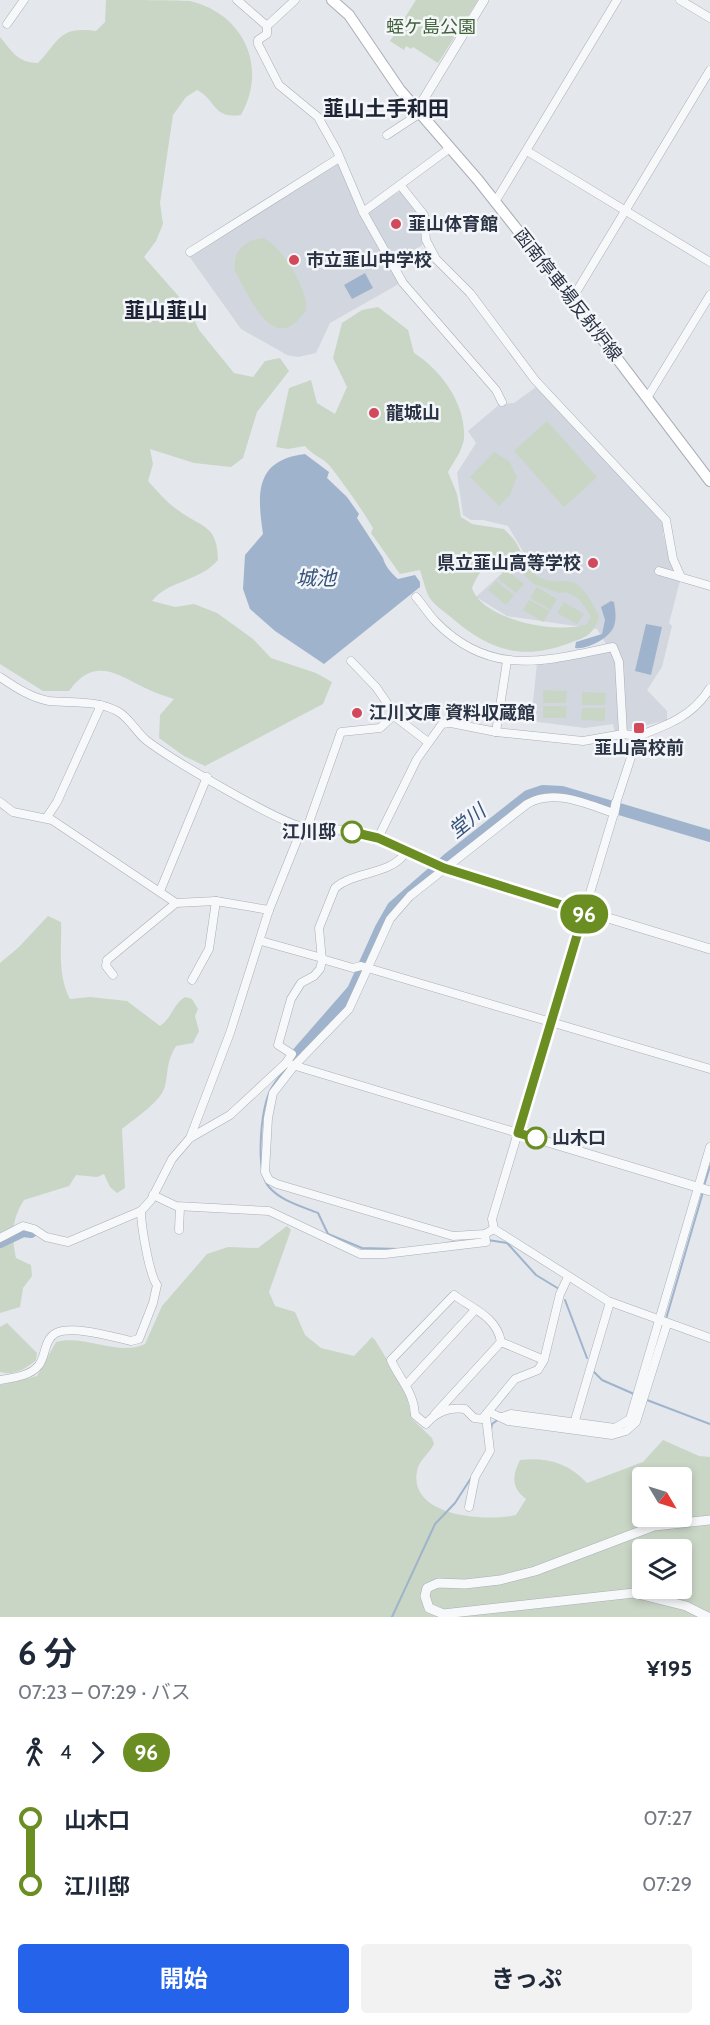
<!DOCTYPE html>
<html lang="ja">
<head>
<meta charset="utf-8">
<style>
	:root { --surface:#fff; --page:#f2f2f3; --text:#1f2937; --muted:#747a83; --accent:#2563eb }
	body { margin:0; font-family:Cabin,"Noto Sans JP",sans-serif; background:var(--page); color:var(--text); height:100vh; display:flex; flex-direction:column; font-size:22px; white-space:nowrap }
	* { box-sizing:border-box; margin:0 }
	p { font-size:20px; color:var(--muted) }
	.icon { flex:none; width:33px; height:33px; fill:none; stroke:currentColor; stroke-width:2; stroke-linecap:round; stroke-linejoin:round }
	.map { position:relative; height:1617px; overflow:hidden }
	.side { display:flex; flex-direction:column; background:var(--surface); flex:1 }
	.side>* { flex:none }
	.badge { padding:0 12px; border-radius:20px; font-size:21px; line-height:39px }
	.needle { width:39px; rotate:128deg }
	.fabs { position:absolute; left:632px; top:1467px; display:grid; gap:12px }
	.fabs a { display:grid; place-items:center; width:60px; height:60px; border-radius:6px; background:var(--surface); box-shadow:0 3px 9px #0003; font-size:30px }
	.map>.badge { position:absolute; translate:-50% -50%; box-shadow:0 0 0 3px #fff }
	.legs { display:flex; align-items:center; gap:9px; height:66px; padding:0 18px; font-size:20px }
	.legs p { margin-inline-start:auto }
	.overview { display:flex; align-items:center; justify-content:space-between; height:102px; padding:0 18px }
	h1 { font-size:33px; font-weight:700; line-height:45px }
	.cta { display:flex; gap:12px; margin-top:auto; padding:12px 18px }
	.cta a { flex:1; height:69px; border-radius:6px; background:var(--accent); color:#fff; font-size:24px; font-weight:700; line-height:69px; text-align:center }
	.cta a+a { background:var(--page); color:var(--text) }
	ul { padding:0 18px; list-style:none }
	li { display:flex; align-items:center; gap:21px; height:66px; font-size:22px }
	li i { display:grid; place-items:center; width:9px; height:100%; margin:0 8px; background:currentColor }
	li i::after { content:''; width:15px; height:15px; margin:-8px; border:4px solid; border-radius:50%; background:var(--surface) }
	li p { margin-inline-start:auto }
	li:first-child i { background:linear-gradient(#0000 50%,currentColor 0) }
	li:last-child i { background:linear-gradient(currentColor 50%,#0000 0) }
	.map>svg:first-child { display:block }
	.built { fill:#d2d6de }
	.green { fill:#c9d6c5; fill-rule:evenodd }
	.water { fill:#9fb4cc }
	.lines { fill:none; stroke-linecap:round; stroke-linejoin:round }
	.stream { stroke:#9fb4cc; stroke-width:2 }
	.river { stroke:#9fb4cc; stroke-width:12 }
	.minor-casing { stroke:#a9aeb7; stroke-width:9 }
	.tertiary-casing { stroke:#a9aeb7; stroke-width:10 }
	.secondary-casing { stroke:#a9aeb7; stroke-width:12 }
	.minor { stroke:#f7f8fa; stroke-width:8 }
	.tertiary { stroke:#f7f8fa; stroke-width:9 }
	.secondary { stroke:#fff; stroke-width:10 }
	.line-1-casing { stroke:#fff; stroke-width:14 }
	.line-1 { stroke:#6b8e23; stroke-width:9 }
	.poi-dot { fill:#d1495b; stroke:#f4f6f9; stroke-width:2 }
	.stop-1-dot { fill:#fff; stroke:#6b8e23; stroke-width:3 }
	.labels { text-anchor:middle; dominant-baseline:central; stroke-width:5; stroke-linejoin:round; paint-order:stroke }
	.park-label { font-size:18px; fill:#3f6138; stroke:#f4f6f9 }
	.poi-label { font-size:18px; font-weight:bold; fill:#2b3445; stroke:#f4f6f9; text-anchor:start }
	.street-label { font-size:18px; fill:#2b3445; stroke:#f4f6f9 }
	.stop-label { font-size:18px; font-weight:bold; fill:#2b3445; stroke:#f4f6f9; text-anchor:end }
	.water-label { font-size:20px; font-style:italic; fill:#34527a; stroke:#f4f6f9 }
	.quarter-label { font-size:21px; font-weight:bold; fill:#1d2536; stroke:#f4f6f9 }
</style>
</head>
<body>
<div class="map">
<svg width="710" height="1617" viewBox="0 0 710 1617">
	<rect width="100%" height="100%" fill="#e4e7ec"/>
	<!-- built -->
	<g class="built">
		<polygon points="338,162 363,215 402,190 422,216 425,241 421,246 391,264 400,281 397,285 330,323 316,353 298,357 287,355 241,329 189,256"/>
		<polygon points="539,385 665,521 663,534 673,569 680,581 669,623 672,626 662,667 647,690 667,711 667,720 615,733 613,724 585,728 531,721 537,663 609,649 597,629 507,616 476,597 524,553 508,526 483,520 471,520 463,515 457,473 476,443 468,431 500,404 514,403"/>
	</g>
	<!-- green -->
	<g class="green">
		<path d="M106,0C129,0 170,0 190,1C244,14 268,67 241,115C212,119 217,100 197,90L186,97L173,115L160,203L163,224L156,241L144,257L189,308L199,330L234,373L253,377L265,361L280,358L289,371L257,412L243,458L231,467L194,463L150,449L153,464L148,481C158,492 169,505 182,513C206,529 217,527 218,560C199,582 169,580 152,601L175,607L194,604L217,613L253,639L271,658L316,673L332,682L323,704L205,766L184,756L159,738L160,715L174,699C164,696 153,692 143,687C114,672 93,658 69,691H43L0,664V37C13,52 16,62 38,63C60,40 59,26 96,31L105,22Z"/>
		<polygon points="416,0 478,0 438,63 413,47 411,49 406,46 404,50 390,41"/>
		<path d="M263,238C282,246 309,290 306,310C274,359 250,297 235,271C232,252 244,240 263,238Z"/>
		<path d="M378,307L408,330L414,353C441,370 466,404 464,438C463,450 454,461 448,472L457,494L461,517L472,524L504,529C508,533 513,538 517,544C522,552 524,566 533,573C564,596 570,557 599,616C593,636 586,637 567,644C521,661 488,649 453,619C445,612 434,605 429,597C425,589 423,579 420,570L400,574L371,533L373,528C360,506 345,486 330,466C323,458 312,455 305,446L288,449L276,447L289,388L311,380L317,403L335,414L347,387L333,358L342,323L362,310ZM504,556L534,584L559,593L566,592L579,599L591,616L587,624C559,635 482,620 472,588C485,557 490,572 504,556Z"/>
		<polygon points="547,421 597,477 564,507 514,451"/>
		<polygon points="494,452 509,461 517,477 510,495 499,506 470,477"/>
		<polygon points="505,569 524,584 516,593 498,579"/>
		<polygon points="496,581 514,595 506,605 488,590"/>
		<polygon points="537,587 557,599 551,610 530,598"/>
		<polygon points="529,600 550,611 543,622 523,610"/>
		<polygon points="564,602 584,614 577,624 557,613"/>
		<polygon points="543,690 567,691 566,703 543,703"/>
		<polygon points="582,692 606,693 605,705 582,705"/>
		<polygon points="543,706 567,706 566,718 543,718"/>
		<polygon points="582,708 605,708 605,721 581,720"/>
		<path d="M48,916L61,922C62,949 57,974 70,999L90,997L127,1001L160,1026C172,1018 173,1004 185,997L192,999L198,1009L195,1016L199,1031L193,1043L176,1046C166,1063 169,1068 165,1086C161,1102 135,1118 122,1129L125,1188L117,1193L110,1187L104,1174L97,1177L76,1175L69,1186L24,1200C12,1218 11,1236 16,1258L31,1265L32,1276L23,1288L20,1307L0,1313V963L19,947Z"/>
		<path d="M287,1226L291,1230L269,1292L275,1306L295,1312L305,1335L321,1348L354,1356L372,1337L375,1340L404,1387L412,1419L432,1438L434,1444C429,1454 419,1460 417,1471C408,1517 487,1522 516,1515L526,1499C511,1487 512,1476 520,1460C546,1457 569,1463 587,1483L643,1462L663,1440L699,1456L710,1457V1617H0V1385L37,1376L56,1342C86,1334 117,1357 145,1344L162,1306L207,1254L228,1247L258,1248ZM642,1478H681V1516H642ZM642,1550H681V1588H642Z"/>
		<path d="M7,1323L37,1353L36,1360C26,1369 13,1376 0,1372V1327Z"/>
	</g>
	<!-- water -->
	<g class="water">
		<polygon points="365,273 373,288 352,299 344,285"/>
		<path d="M305,454L329,472L327,478L347,497L359,514L357,518L383,558C385,566 391,573 398,579L415,575L420,582V587L324,664L275,631L250,609L243,589L245,555L263,534C257,493 255,460 305,454Z"/>
		<path d="M611,601L614,602C615,609 617,618 614,626C610,638 587,650 575,648L576,642L602,634L605,620L601,607Z"/>
		<polygon points="646,624 662,627 651,675 635,671"/>
	</g>
	<g class="lines">
		<!-- stream -->
		<g class="stream">
			<polyline points="292,1060 298,1053"/>
			<path d="M287,1067C281,1075 273,1083 269,1093C261,1113 255,1171 269,1187C281,1201 301,1206 318,1213L328,1234L362,1248L399,1249"/>
			<polyline points="704,1186 710,1166"/>
			<polyline points="488,1240 507,1243 536,1275 559,1289"/>
			<polyline points="446,1243 467,1241"/>
			<polyline points="565,1300 587,1358"/>
			<polyline points="666,1319 703,1192"/>
			<polyline points="592,1370 602,1380 634,1394"/>
			<polyline points="647,1400 710,1424"/>
			<polyline points="491,1430 492,1424 499,1419"/>
			<polyline points="392,1617 435,1524 455,1503 471,1478"/>
		</g>
		<!-- river -->
		<g class="river">
			<polyline points="298,1053 353,990 381,928 393,907 448,859 528,796 543,791 562,792 710,836"/>
			<polyline points="0,1242 23,1231 31,1232"/>
		</g>
		<defs>
			<g id="minor">
				<polyline points="237,0 267,26 267,34 258,40 258,44 279,85 318,117 337,151 363,212 403,283 496,390 502,402"/>
				<polyline points="680,0 710,18"/>
				<polyline points="7,24 24,0"/>
				<polyline points="267,26 295,0"/>
				<polyline points="387,135 419,114"/>
				<polyline points="527,151 710,262"/>
				<polyline points="401,186 424,215 426,240 436,259 470,293 535,380 666,520 673,559 681,577"/>
				<polyline points="495,202 617,0"/>
				<polyline points="363,212 450,148"/>
				<polyline points="190,252 339,158"/>
				<polyline points="572,299 710,70"/>
				<polyline points="647,398 710,295"/>
				<polyline points="659,571 710,586"/>
				<path d="M416,597C423,605 429,615 436,622C491,678 545,661 613,647L619,662L623,734"/>
				<polyline points="351,661 376,687 398,719 428,742"/>
				<path d="M0,677C15,687 31,698 49,701C72,703 96,700 117,711C129,717 136,732 146,740C169,758 282,825 307,828L341,732L380,728L395,714"/>
				<polyline points="496,732 507,661"/>
				<polyline points="0,802 13,812 52,820 176,903 216,901 269,910"/>
				<path d="M616,803L638,736C668,725 693,716 710,688"/>
				<polyline points="47,817 57,802 101,705"/>
				<polyline points="378,838 417,759 442,724 451,723 496,732 583,741 623,734 638,736"/>
				<polyline points="160,891 207,777"/>
				<polyline points="261,941 322,958"/>
				<polyline points="322,959 353,968 361,966 710,1069"/>
				<polyline points="113,975 106,966 107,960 176,903"/>
				<polyline points="192,980 209,949 216,901"/>
				<path d="M286,1063L292,1054L278,1045L291,999L301,983L314,976L320,969L322,961L319,928L335,888C356,870 390,876 406,852"/>
				<polyline points="190,1138 230,1033 269,910 302,828"/>
				<polyline points="153,1195 176,1206 269,1211 360,1254 385,1254 486,1242 485,1234"/>
				<path d="M494,1229L485,1234L453,1236L277,1184L269,1180L265,1172L268,1118L273,1093L294,1066L349,1009L390,919L410,896L527,804C554,788 586,804 614,813L492,1219L494,1229L608,1301L710,1338"/>
				<polyline points="179,1230 180,1207"/>
				<polyline points="0,1238 23,1226 34,1229 46,1237 68,1242 141,1211 151,1200 172,1159 190,1138 230,1115 286,1063 518,1133"/>
				<path d="M544,1360L501,1342C497,1317 473,1309 454,1295L391,1360C400,1380 414,1392 415,1415L426,1424C436,1412 449,1407 465,1409L474,1418L482,1419L515,1379L538,1370L544,1360L560,1294L568,1277"/>
				<path d="M0,1380C12,1378 31,1376 39,1365C46,1356 44,1339 56,1333C73,1325 113,1337 131,1341L139,1339L153,1303L157,1285C149,1274 141,1225 141,1211"/>
				<polyline points="407,1384 475,1310"/>
				<polyline points="489,1412 508,1421 612,1435 626,1431 636,1422 667,1324"/>
				<polyline points="435,1414 501,1342"/>
				<polyline points="502,1417 511,1414 615,1428 630,1419 710,1147"/>
				<polyline points="573,1427 610,1302"/>
				<polyline points="469,1507 475,1477 490,1451 486,1416"/>
			</g>
			<g id="tertiary">
				<polyline points="417,110 484,0"/>
				<polyline points="614,813 616,803"/>
				<polyline points="307,828 340,830 378,838 444,868 710,949"/>
				<polyline points="518,1133 710,1191"/>
				<polyline points="708,1617 686,1606 634,1593 443,1614 429,1608 425,1596 427,1588 438,1583 465,1584 500,1580 535,1571 654,1526 710,1520"/>
			</g>
			<polyline id="secondary" points="332,0 349,15 400,90 478,180 572,299 710,481"/>
		</defs>
		<!-- minor casing -->
		<use href="#minor" class="minor-casing"/>
		<!-- tertiary casing -->
		<use href="#tertiary" class="tertiary-casing"/>
		<!-- secondary casing -->
		<use href="#secondary" class="secondary-casing"/>
		<!-- minor -->
		<use href="#minor" class="minor"/>
		<!-- tertiary -->
		<use href="#tertiary" class="tertiary"/>
		<!-- secondary -->
		<use href="#secondary" class="secondary"/>
	</g>
	<g class="lines">
		<defs>
			<polyline id="line-1" points="352,832 378,838 444,868 584,912 518,1133 536,1138"/>
		</defs>
		<!-- line-1 casing -->
		<use href="#line-1" class="line-1-casing"/>
		<!-- line-1 -->
		<use href="#line-1" class="line-1"/>
	</g>
	<!-- markers -->
	<g class="poi-dot">
		<circle cx="396" cy="224" r="6"/>
		<circle cx="294" cy="260" r="6"/>
		<circle cx="374" cy="413" r="6"/>
		<circle cx="593" cy="563" r="6"/>
		<circle cx="357" cy="713" r="6"/>
		<rect x="633" y="722" width="12" height="12" rx="3"/>
	</g>
	<g class="stop-1-dot">
		<circle cx="352" cy="832" r="10"/>
		<circle cx="536" cy="1138" r="10"/>
	</g>
	<g class="labels">
		<!-- park labels -->
		<g class="park-label">
			<text x="431" y="27">蛭ケ島公園</text>
		</g>
		<!-- poi labels -->
		<g class="poi-label">
			<text x="408" y="224">韮山体育館</text>
			<text x="306" y="260">市立韮山中学校</text>
			<text x="386" y="413">龍城山</text>
			<text x="581" y="563" text-anchor="end">県立韮山高等学校</text>
			<text x="369" y="713">江川文庫 資料収蔵館</text>
			<text x="639" y="748" text-anchor="middle">韮山高校前</text>
		</g>
		<!-- street labels -->
		<g class="street-label">
			<text transform="translate(568 295) rotate(52)">函南停車場反射炉線</text>
		</g>
		<!-- stop labels -->
		<g class="stop-label">
			<text x="336" y="832">江川邸</text>
			<text x="552" y="1138" text-anchor="start">山木口</text>
		</g>
		<!-- water labels -->
		<g class="water-label">
			<text x="316" y="578">城池</text>
			<text transform="translate(467 821) rotate(-39)">堂川</text>
		</g>
		<!-- quarter labels -->
		<g class="quarter-label">
			<text x="386" y="108">韮山土手和田</text>
			<text x="166" y="310">韮山韮山</text>
		</g>
	</g>
</svg>
<div class="fabs">
<a><svg class="needle" viewBox="-14 -14 28 28"><path d="M0-13l5 13h-10z" fill="#e53935"/><path d="M0 13l5-13h-10z" fill="#747a83"/></svg></a>
<a><svg class="icon" aria-label="layers" viewBox="0 0 24 24"><path d="M12 4l9 5-9 5-9-5zM3 14l9 5 9-5"/></svg></a>
</div>
<b class="badge" style="left:584px;top:914px;background:#6b8e23;color:#fff">96</b>
</div>
<section class="side">
<div class="overview"><div><h1>6 分</h1><p>07:23 – 07:29 · バス</p></div><b>¥195</b></div>
<div class="legs"><svg class="icon" aria-label="walk" viewBox="0 0 24 24"><circle cx="13" cy="4" r="2"/><path d="M13 8l-2 6 4 7M11 14l-3 7M7 12l3-4h3l4 4"/></svg>4<svg class="icon" aria-label="forward" viewBox="0 0 24 24"><path d="M9 5l7 7-7 7"/></svg><b class="badge" style="background:#6b8e23;color:#fff">96</b></div>
<ul>
<li><i style="color:#6b8e23"></i><b>山木口</b><p>07:27</p></li>
<li><i style="color:#6b8e23"></i><b>江川邸</b><p>07:29</p></li>
</ul>
<div class="cta"><a>開始</a><a>きっぷ</a></div>
</section>
</body>
</html>
